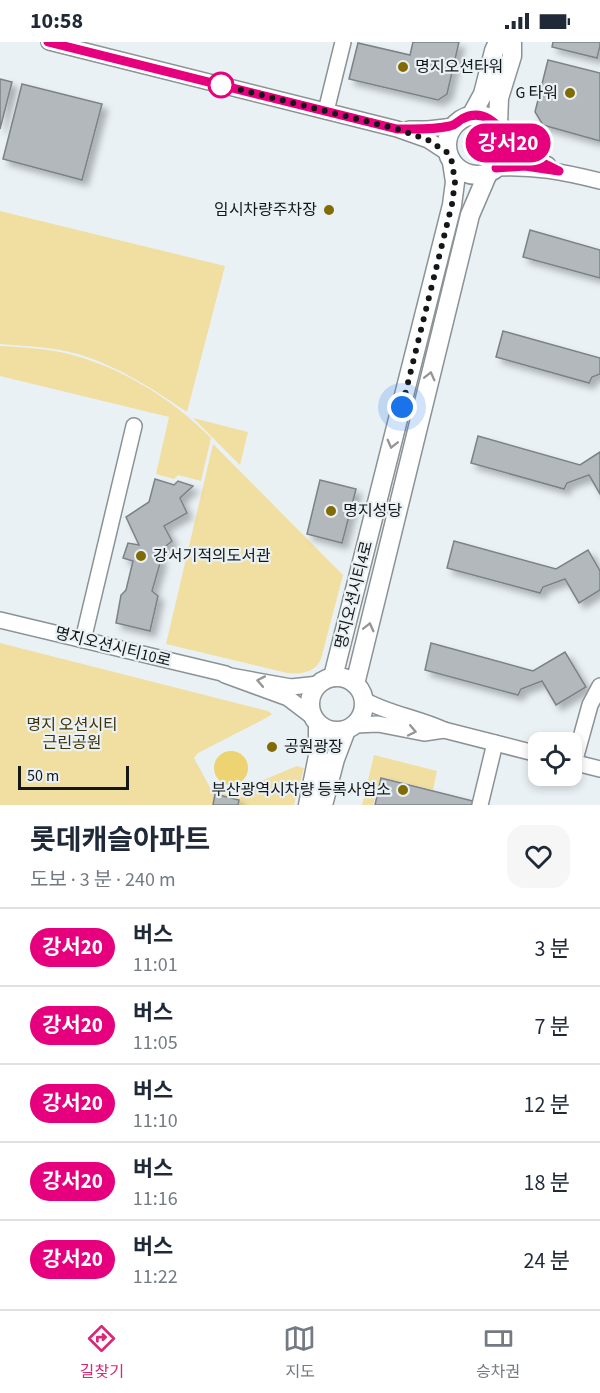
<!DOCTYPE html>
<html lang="ko">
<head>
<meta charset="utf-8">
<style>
	:root { --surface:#fff; --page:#f6f6f7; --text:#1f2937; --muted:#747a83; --line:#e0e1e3; --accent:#db2777 }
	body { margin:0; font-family:"Source Sans 3","Noto Sans KR",sans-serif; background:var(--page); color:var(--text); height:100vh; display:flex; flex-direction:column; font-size:22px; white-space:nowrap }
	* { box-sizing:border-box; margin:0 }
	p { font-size:20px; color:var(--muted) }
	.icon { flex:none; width:33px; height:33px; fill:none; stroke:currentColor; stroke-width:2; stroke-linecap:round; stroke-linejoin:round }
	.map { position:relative; height:763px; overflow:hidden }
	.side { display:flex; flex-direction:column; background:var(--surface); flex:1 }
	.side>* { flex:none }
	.badge { padding:0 12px; border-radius:20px; font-size:21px; line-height:39px }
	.fabs { position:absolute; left:528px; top:690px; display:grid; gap:12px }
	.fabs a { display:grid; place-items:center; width:54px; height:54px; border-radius:12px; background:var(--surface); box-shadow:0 3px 9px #0003; font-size:30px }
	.scale { position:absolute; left:18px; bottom:15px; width:111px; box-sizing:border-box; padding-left:6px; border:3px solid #141718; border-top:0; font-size:16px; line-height:21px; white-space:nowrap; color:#141718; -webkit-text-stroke:4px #eaf1f5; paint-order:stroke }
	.you { position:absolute; width:30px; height:30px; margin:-15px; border:4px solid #fff; border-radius:50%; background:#1a73e8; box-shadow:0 0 0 9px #1a73e833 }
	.map>.badge { position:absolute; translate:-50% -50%; box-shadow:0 0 0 3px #fff }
	.round { display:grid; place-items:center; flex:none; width:63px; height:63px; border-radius:18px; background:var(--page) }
	.headline { display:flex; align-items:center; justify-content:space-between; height:102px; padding:0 30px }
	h1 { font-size:28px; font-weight:700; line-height:45px }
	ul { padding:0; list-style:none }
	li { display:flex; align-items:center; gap:18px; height:78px; padding:0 30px; border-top:2px solid var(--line) }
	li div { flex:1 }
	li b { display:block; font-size:22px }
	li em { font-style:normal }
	li .badge { min-width:66px; font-weight:700; text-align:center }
	.status { display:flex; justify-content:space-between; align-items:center; height:42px; padding:0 30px; background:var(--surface); direction:ltr }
	.status svg { height:16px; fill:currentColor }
	.tabs { display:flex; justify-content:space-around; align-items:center; height:84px; border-top:2px solid var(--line); background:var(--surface); font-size:16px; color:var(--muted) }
	.tabs a { display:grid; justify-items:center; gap:3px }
	.tabs .current { color:var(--accent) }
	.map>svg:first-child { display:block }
	.green { fill:#f0dfa1 }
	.water { fill:#edd371 }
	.building { fill:#b2b8bc; stroke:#7c8286; stroke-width:1.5; filter:url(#shadow) }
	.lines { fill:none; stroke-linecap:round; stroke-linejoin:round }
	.minor-casing { stroke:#8b9295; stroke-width:18 }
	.major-casing { stroke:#8b9295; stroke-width:21 }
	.minor { stroke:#fff; stroke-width:15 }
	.major { stroke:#fff; stroke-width:18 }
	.oneway { stroke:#959797 }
	.line-casing { stroke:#fff; stroke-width:14 }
	.line { stroke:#e6007e; stroke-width:9 }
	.walk { stroke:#141718; stroke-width:6; stroke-dasharray:0 10.8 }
	.poi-dot { fill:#816b05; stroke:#eaf1f5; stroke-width:2 }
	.stop-dot { fill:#fff; stroke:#e6007e; stroke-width:3 }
	.labels { text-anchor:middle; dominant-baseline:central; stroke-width:4.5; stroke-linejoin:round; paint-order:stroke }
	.poi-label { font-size:16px; fill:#141718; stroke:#eaf1f5; text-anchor:start }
	.street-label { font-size:16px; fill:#141718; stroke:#eaf1f5 }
	.park-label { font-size:16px; fill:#3f3408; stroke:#eaf1f5 }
</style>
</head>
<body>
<div class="status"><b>10:58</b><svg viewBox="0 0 49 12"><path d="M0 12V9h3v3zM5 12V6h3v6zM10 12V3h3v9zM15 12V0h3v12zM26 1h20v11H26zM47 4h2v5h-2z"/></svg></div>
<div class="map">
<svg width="600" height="763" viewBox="0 0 600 763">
	<defs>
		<filter id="shadow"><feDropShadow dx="5.5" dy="5.5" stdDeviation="3" flood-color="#0004"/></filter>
	</defs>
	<rect width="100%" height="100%" fill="#eaf1f5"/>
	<!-- green -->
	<g class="green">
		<path d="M0,169L225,224L187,370C153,347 118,324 78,312C53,305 26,304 0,302Z"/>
		<path d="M0,304C20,305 40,306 60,310C117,322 170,355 211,396L201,439L178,433L174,437L156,432L169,375L0,334Z"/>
		<polygon points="193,376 248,390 240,423"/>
		<path d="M213,402L343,533L321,617C315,631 301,632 287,631L166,602Z"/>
		<polygon points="0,601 268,669 272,672 268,675 198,711 194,716 212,749 229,752 297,724 304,726 294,763 0,763"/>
		<polygon points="374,713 437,729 433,748 381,735 373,763 362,763"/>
	</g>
	<!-- water -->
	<circle class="water" cx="231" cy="726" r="17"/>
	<!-- building -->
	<g class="building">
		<polygon points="413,0 459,0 447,52 438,58 349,37 358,1 410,13"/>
		<polygon points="553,0 600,0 600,4 597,16 552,5"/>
		<polygon points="548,18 600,31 600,99 543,83 535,70"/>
		<polygon points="0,37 12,40 0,87"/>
		<polygon points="22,42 102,62 82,138 3,117"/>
		<polygon points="530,188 600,208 600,236 523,215"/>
		<polygon points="503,289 600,316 600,332 592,335 589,341 496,315"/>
		<polygon points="478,394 580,423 600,410 600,452 589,433 567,441 564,447 471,421"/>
		<polygon points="155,437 174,443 178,439 193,444 180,456 187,471 164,484 172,499 156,512 161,518 152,549 158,554 150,589 116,581 121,553 126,548 133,519 123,516 128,501 139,503 126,475 149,460"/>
		<polygon points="320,438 356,447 342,501 307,492"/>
		<polygon points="454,499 556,527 588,508 600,529 600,548 579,561 565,537 543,545 540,551 447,526"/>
		<polygon points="431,601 533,629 565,610 586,645 556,663 542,639 521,647 518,653 425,628"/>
		<polygon points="381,736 473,759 472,763 375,763"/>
		<polygon points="215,752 239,758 238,763 213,763"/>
	</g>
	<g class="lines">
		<defs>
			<g id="minor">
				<polyline points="49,0 397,87 428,98 448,111"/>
				<polyline points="326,69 343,0"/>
				<polyline points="409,87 428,87 454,84"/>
				<polyline points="506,100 548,123"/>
				<path d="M496,126C534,124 564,130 600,139"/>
				<polyline points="0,578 226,632"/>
				<polyline points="83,598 134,384"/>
				<polyline points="313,675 288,656 225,633 291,645 319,642"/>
				<path d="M355,683L378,682L424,691L444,688C418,676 389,672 364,658"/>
				<polyline points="444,688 538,712"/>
				<polyline points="572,720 600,727"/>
				<polyline points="574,721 590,663 600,644"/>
				<polyline points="480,763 495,701"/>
			</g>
			<g id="major">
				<circle cx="477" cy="103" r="30"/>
				<polyline points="471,74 483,52 494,9 498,0"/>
				<polyline points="498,82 499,56 512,14 512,0"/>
				<circle cx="337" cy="662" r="27"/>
				<polyline points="333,635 452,163 455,140 452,120"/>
				<polyline points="355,642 470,173 488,131"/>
				<polyline points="308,763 318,714 318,682"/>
				<polyline points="323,763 335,717 346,688"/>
			</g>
		</defs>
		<!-- minor casing -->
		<use href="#minor" class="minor-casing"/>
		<!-- major casing -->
		<use href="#major" class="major-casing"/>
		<!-- minor -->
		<use href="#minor" class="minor"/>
		<!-- major -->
		<use href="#major" class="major"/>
	</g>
	<!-- one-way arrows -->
	<defs><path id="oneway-chevron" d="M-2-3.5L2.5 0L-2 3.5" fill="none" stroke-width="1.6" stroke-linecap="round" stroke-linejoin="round" transform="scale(1.5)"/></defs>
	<g class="oneway">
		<use href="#oneway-chevron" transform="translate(430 334) rotate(-76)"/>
		<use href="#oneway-chevron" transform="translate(392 402) rotate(104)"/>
		<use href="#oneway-chevron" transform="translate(369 585) rotate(-76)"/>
		<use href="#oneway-chevron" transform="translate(261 639) rotate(-169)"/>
		<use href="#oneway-chevron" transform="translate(412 689) rotate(12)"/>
	</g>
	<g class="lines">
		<defs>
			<path id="line" d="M48,0L397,87C415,87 432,88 450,84C456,83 457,80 462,77C482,66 501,81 506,100L527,113L559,129L525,124L496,126"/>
		</defs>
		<!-- line casing -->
		<use href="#line" class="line-casing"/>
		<!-- line -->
		<use href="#line" class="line"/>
		<!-- walk -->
		<polyline class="walk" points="221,43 210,40 397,87 428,98 448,111 452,120 455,140 452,162 402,365"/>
	</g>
	<!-- markers -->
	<g class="poi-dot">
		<circle cx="403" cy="25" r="6"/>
		<circle cx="570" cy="51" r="6"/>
		<circle cx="329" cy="168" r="6"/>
		<circle cx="331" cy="469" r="6"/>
		<circle cx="141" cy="514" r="6"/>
		<circle cx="272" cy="705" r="6"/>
		<circle cx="403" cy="748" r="6"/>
	</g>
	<circle class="stop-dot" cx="221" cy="43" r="12"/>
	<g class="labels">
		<!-- poi labels -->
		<g class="poi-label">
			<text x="415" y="25">명지오션타워</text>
			<text x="558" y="51" text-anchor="end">G 타워</text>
			<text x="317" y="168" text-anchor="end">임시차량주차장</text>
			<text x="343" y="469">명지성당</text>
			<text x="153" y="514">강서기적의도서관</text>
			<text x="284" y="705">공원광장</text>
			<text x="391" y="748" text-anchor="end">부산광역시차량 등록사업소</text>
		</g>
		<!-- street labels -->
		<g class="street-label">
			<text transform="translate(354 553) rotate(-76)">명지오션시티4로</text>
			<text transform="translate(113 605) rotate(14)">명지오션시티10로</text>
		</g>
		<!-- park labels -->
		<g class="park-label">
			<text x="72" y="683">명지 오션시티<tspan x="72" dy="18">근린공원</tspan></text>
		</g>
	</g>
</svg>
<div class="fabs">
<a><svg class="icon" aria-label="locate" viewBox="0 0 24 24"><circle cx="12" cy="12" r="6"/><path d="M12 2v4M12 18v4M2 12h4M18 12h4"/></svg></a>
</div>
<div class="scale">50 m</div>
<div class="you" style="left:402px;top:365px"></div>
<b class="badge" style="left:508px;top:101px;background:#e6007e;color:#fff">강서20</b>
</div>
<section class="side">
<div class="headline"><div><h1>롯데캐슬아파트</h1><p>도보 · 3 분 · 240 m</p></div><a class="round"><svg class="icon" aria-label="heart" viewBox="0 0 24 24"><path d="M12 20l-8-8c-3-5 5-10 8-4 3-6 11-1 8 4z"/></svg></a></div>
<ul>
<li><span class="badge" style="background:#e6007e;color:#fff">강서20</span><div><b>버스</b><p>11:01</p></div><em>3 분</em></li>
<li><span class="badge" style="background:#e6007e;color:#fff">강서20</span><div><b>버스</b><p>11:05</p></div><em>7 분</em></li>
<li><span class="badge" style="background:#e6007e;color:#fff">강서20</span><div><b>버스</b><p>11:10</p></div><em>12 분</em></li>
<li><span class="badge" style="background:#e6007e;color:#fff">강서20</span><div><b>버스</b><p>11:16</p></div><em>18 분</em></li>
<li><span class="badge" style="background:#e6007e;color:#fff">강서20</span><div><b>버스</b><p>11:22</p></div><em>24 분</em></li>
</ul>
</section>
<nav class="tabs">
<a class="current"><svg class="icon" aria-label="directions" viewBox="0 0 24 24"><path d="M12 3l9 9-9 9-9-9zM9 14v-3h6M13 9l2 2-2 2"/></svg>길찾기</a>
<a><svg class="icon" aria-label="map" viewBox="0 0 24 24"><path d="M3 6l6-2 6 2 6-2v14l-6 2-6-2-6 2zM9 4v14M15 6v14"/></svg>지도</a>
<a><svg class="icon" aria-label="tickets" viewBox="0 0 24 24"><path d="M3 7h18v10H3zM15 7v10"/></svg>승차권</a>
</nav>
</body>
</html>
